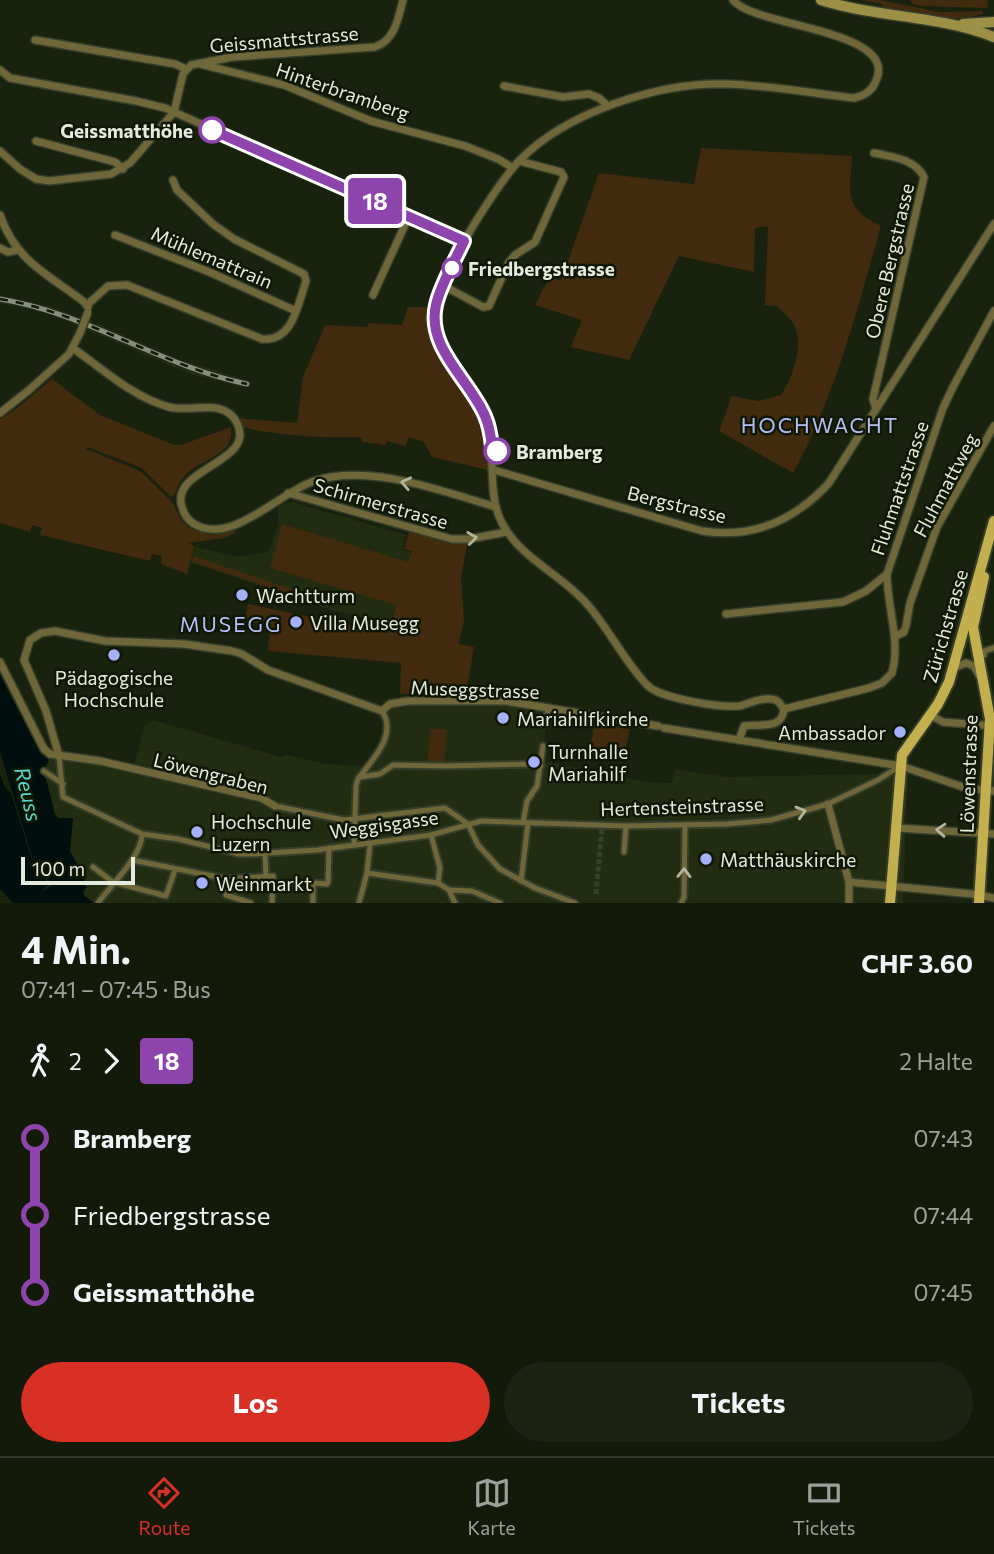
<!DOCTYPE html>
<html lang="de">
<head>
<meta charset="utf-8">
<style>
	:root { --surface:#131a0a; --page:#1c2313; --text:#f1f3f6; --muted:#9da19c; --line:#32382b; --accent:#d93025 }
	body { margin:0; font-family:Commissioner,sans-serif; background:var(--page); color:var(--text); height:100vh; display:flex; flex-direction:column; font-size:26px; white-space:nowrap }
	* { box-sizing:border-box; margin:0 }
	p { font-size:23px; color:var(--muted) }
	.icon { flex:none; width:38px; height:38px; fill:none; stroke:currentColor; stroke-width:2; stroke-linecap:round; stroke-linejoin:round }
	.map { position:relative; height:903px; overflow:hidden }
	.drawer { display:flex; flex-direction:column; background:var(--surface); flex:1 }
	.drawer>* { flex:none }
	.badge { padding:0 14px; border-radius:5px; font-size:24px; line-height:46px }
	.scale { position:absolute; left:21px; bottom:18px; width:114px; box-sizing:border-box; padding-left:7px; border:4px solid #e4eadd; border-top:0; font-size:19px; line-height:24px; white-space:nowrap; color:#e4eadd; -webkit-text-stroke:5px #101805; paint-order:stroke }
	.map>.badge { position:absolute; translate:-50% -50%; box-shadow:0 0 0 4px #fff }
	.legs { display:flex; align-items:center; gap:10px; height:77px; padding:0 21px; font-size:23px }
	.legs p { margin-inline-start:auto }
	.summary { display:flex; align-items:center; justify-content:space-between; height:119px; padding:0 21px }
	h1 { font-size:38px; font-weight:700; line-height:52px }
	.action { display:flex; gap:14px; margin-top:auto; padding:14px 21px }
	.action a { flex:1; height:80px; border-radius:42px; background:var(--accent); color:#fff; font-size:28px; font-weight:700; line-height:80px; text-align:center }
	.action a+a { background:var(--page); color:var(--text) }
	ul { padding:0 21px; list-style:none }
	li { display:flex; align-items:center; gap:24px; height:77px; font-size:26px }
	li i { display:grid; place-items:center; width:10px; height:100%; margin:0 9px; background:currentColor }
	li i::after { content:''; width:18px; height:18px; margin:-9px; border:5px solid; border-radius:50%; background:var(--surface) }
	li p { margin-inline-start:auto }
	li:first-child i { background:linear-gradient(#0000 50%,currentColor 0) }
	li:last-child i { background:linear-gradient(currentColor 50%,#0000 0) }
	.dock { display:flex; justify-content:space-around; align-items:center; height:98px; border-top:2px solid var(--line); background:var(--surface); font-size:19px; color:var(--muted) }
	.dock a { display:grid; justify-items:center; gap:4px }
	.dock .current { color:var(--accent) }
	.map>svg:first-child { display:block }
	.built { fill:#212c11 }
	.green { fill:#412a0e }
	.water { fill:#000f0d }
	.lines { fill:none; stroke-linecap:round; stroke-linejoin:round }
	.pedestrian-tunnel { stroke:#37402c; stroke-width:5; stroke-dasharray:5 2.5; stroke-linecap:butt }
	.pedestrian-casing { stroke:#353e2a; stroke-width:9 }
	.minor-casing { stroke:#353e2a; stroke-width:10 }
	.secondary-casing { stroke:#353e2a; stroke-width:13 }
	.primary-casing { stroke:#353e2a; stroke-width:14 }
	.pedestrian { stroke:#6f663a; stroke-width:5 }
	.minor { stroke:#6f663a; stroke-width:7 }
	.secondary { stroke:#9e8f46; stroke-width:10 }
	.primary { stroke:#c3af4d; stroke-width:10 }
	.rail-casing { stroke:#868e7d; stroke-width:5 }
	.rail { stroke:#101805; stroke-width:2.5; stroke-dasharray:8; stroke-linecap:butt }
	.minor-bridge-casing { stroke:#353e2a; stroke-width:10; stroke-linecap:butt }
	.minor-bridge { stroke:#6f663a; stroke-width:7 }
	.oneway { stroke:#b5b59c }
	.line-1-casing { stroke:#fff; stroke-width:16 }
	.line-1 { stroke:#8e44ad; stroke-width:10 }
	.stop-1-dot { fill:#fff; stroke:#8e44ad; stroke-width:3.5 }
	.poi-dot { fill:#a6b1fc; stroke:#101805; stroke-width:2.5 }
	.labels { text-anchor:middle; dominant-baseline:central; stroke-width:5; stroke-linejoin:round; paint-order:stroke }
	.street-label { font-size:19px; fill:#e4eadd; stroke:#101805 }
	.stop-label { font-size:19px; font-weight:bold; fill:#e4eadd; stroke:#101805; text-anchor:start }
	.poi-label { font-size:19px; fill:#e4eadd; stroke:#101805; text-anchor:start }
	.neighbourhood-label { font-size:21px; letter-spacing:2px; fill:#b5bef6; stroke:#101805 }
	.water-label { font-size:21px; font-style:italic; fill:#59d6cb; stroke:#101805 }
</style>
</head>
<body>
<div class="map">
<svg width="994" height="903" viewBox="0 0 994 903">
	<rect width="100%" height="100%" fill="#19220d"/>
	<!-- built -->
	<g class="built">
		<polygon points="0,296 48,306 98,324 175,358 247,380 246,388 188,373 58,317 34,310 0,303"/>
		<polygon points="292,502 406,535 402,550 411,552 390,624 335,611 189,562 194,546 238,557 268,552 278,525 278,505"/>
		<polygon points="506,701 548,709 541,766 543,767 544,761 646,782 672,783 675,769 727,777 908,773 903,903 94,903 84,895 82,873 70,851 73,818 58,818 35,802 30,780 37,778 44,771 41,754 36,745 44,749 133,769 145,725 153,720 281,757 287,755 327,764 362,766 355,777 358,779 375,757 387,728 382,711 390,704"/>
	</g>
	<!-- green -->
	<g class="green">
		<path d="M860,0H880L940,12L983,11V14C951,24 913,15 882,7V4Z"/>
		<polygon points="910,0 988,0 987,8 921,6 913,4"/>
		<path d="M701,148L852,156C850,193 843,208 881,226C857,310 836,395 793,473L719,431L732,396L758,401L781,395C792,378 804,347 795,327C792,319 783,312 777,306L765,305L768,226L755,228L754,272L679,256L629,360L571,347L582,320L535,305L550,276L561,281L599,173L694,184Z"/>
		<path d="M408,307H434L433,323L438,345L484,420L492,471L432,457L424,442L409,437L405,446L387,441L385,445L363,442L361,437C320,438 281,436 241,427L237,418L297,423L303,377L325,325L367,327L368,323L402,325Z"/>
		<path d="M52,379L100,415L174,445H181L231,427C235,455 204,458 187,473C180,480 177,489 173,497L170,496L142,468L88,447L86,449L140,471L172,502L182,521L189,528L211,535L235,531V533L224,538L189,543L194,546L187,574L161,564L162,556L152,554L150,561L40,535L42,528L32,525L30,532L0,523V419L17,408Z"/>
		<polygon points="282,524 408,562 412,551 404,549 409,532 468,541 461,577 464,621 459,644 474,647 466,695 400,694 401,663 268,651 270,628 245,618 248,604 388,633 403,582 396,605 270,568"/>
		<polygon points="194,556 324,600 322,605 192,562"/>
		<polygon points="595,722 630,729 624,755 590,748"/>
		<polygon points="430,729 447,729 444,765 427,764"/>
	</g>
	<!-- water -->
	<polygon class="water" points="0,675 36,745 41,754 49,760 44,771 55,814 58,818 73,818 70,851 85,879 82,883 87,887 83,892 84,896 94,903 13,903 0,889 0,775 5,787 11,793 31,857 48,884 42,892 52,885 32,857 0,752"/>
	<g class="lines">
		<!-- pedestrian-tunnel -->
		<polyline class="pedestrian-tunnel" points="596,894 602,828"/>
		<defs>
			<g id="pedestrian">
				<polyline points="984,655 984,651 994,648"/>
				<polyline points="546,724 548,707"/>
				<polyline points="59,756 63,797 142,834 178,839 239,854 252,854 317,850 431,835 481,821 626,826 727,824 771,820 828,804 878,780 900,766"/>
				<polyline points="44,771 63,784"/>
				<polyline points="360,777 380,774 393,765 446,766 528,764 541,766"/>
				<polyline points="275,806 344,820 445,808 468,824 478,845 500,869 535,888 575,903"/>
				<polyline points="523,823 527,801 537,786 543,746"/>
				<polyline points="431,835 440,868 438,883"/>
				<path d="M354,845L356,786L358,779C372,760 398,735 382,711"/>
				<polyline points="624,852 626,826"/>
				<polyline points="265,853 266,877"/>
				<polyline points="132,860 228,879 273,876 272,903"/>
				<polyline points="93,867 113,882 166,896 175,870"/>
				<polyline points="367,873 438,883 449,890 455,903"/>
				<polyline points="228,879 226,895 251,903"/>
				<polyline points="521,881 528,823"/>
				<polyline points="449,890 472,891 500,903"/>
				<path d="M98,903C111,885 142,856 142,834"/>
				<polyline points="313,903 313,885 315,883 327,884 328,882 329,848"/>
				<polyline points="359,903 367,873 370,844"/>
				<polyline points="681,903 684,897 685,825"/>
			</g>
			<g id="minor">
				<path d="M733,0C755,28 903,29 875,83C871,92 863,96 854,98C811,93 768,85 725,84C658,82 565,113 519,161C502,179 489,201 476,221C463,243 434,294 436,319C438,348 456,371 471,394C476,401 483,409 486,418C497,451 486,493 502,523C521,559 561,574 587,604C609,629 624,661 647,685C659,698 720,708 739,706C749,704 761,697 771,699C778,699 780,704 784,709"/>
				<polyline points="35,40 175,64 186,69"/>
				<polyline points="200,64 284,85 371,121 465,146 498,159 513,168"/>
				<polyline points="0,70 10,78 136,101 165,108 464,241"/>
				<polyline points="504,86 563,97 589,94 599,98 608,106"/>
				<polyline points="36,141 115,162 123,169"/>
				<path d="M0,151L20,169L36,179L49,181L111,174L130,163L174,112L183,74L191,65L233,57L375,47C395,40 398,19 403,0"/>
				<path d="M874,153C893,157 915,159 924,177L873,399L876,409"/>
				<path d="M0,215C16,261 46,273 83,301L88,307"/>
				<polyline points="115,235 207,271 296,311"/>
				<polyline points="0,248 8,252 17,250"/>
				<polyline points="444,286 483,307 489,306 509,262 515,255 535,242 564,177 561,172 519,161"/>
				<polyline points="373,295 409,216"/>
				<path d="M87,305L108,286L127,285L262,339C293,342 298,304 306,281L304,274L234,239L213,224L177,190L173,180"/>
				<path d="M74,349C103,369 134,398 169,407C191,413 224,397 237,423C257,463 169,468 182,507C184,515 188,520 194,524C232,546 278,493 314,481C369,463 442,491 496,507"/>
				<polyline points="0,413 29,390 69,354 80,333"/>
				<path d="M494,470L702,531C753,539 795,520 829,483L994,224"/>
				<polyline points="288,493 452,539 469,539 507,532"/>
				<polyline points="726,614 843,602 866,591 887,574"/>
				<polyline points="896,636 904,632 906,626 910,603 937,527 994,426"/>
				<polyline points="0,662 44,749 50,754 100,761 261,798 275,806"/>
				<polyline points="953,668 966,663 974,666 979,675"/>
				<path d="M784,709L869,688L882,683L892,673C901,640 887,608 887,574L943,408L953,387L994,311"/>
				<polyline points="930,715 943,722 994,726"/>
				<polyline points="664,728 901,766 966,788 994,791"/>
				<path d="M739,740L744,726C759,723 782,731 784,709"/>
				<polyline points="59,756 46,711 24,660 30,640 41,633 55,631 105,641 184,644 232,651 242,654 268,670 382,711 390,704 408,701 506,701 658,726"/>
				<polyline points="828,804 849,882 849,903"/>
				<polyline points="897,828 994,834"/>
				<polyline points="849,882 972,894 994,898"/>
			</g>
			<g id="secondary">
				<path d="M821,0C878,18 939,15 994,37"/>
				<polyline points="963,24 994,22"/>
			</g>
			<g id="primary">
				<polyline points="890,903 902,755 938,704 949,682 994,521"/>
				<polyline points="979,903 990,719 973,627 984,577"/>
			</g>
		</defs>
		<!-- pedestrian casing -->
		<use href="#pedestrian" class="pedestrian-casing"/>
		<!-- minor casing -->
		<use href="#minor" class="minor-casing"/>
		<!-- secondary casing -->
		<use href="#secondary" class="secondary-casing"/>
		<!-- primary casing -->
		<use href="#primary" class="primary-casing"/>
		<!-- pedestrian -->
		<use href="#pedestrian" class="pedestrian"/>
		<!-- minor -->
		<use href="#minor" class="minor"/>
		<!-- secondary -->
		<use href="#secondary" class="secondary"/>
		<!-- primary -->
		<use href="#primary" class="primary"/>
		<defs>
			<path id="rail" d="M0,299C87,313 161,366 247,384"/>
		</defs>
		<!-- rail casing -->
		<use href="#rail" class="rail-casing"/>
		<!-- rail -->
		<use href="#rail" class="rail"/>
		<defs>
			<polyline id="minor-bridge" points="80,333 88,312"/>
		</defs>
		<!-- minor-bridge casing -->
		<use href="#minor-bridge" class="minor-bridge-casing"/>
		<!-- minor-bridge -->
		<use href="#minor-bridge" class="minor-bridge"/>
	</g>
	<!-- one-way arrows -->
	<defs><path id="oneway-chevron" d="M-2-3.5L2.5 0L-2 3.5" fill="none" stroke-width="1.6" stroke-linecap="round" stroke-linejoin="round" transform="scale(1.75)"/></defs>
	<g class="oneway">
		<use href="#oneway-chevron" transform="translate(406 483) rotate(-168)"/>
		<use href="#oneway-chevron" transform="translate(472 538) rotate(-7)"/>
		<use href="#oneway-chevron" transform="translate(801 812) rotate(-16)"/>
		<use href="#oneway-chevron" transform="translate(941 830) rotate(-176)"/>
		<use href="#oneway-chevron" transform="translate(684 873) rotate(-89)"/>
	</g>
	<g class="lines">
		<defs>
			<path id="line-1" d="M212,130L464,241C455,261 441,283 436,305C426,348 470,380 485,416C489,425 491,437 492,447L497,451"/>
		</defs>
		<!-- line-1 casing -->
		<use href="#line-1" class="line-1-casing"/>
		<!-- line-1 -->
		<use href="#line-1" class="line-1"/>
	</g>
	<!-- markers -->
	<g class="stop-1-dot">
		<circle cx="212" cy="130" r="12"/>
		<circle cx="452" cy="268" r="9"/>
		<circle cx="497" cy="451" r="12"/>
	</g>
	<g class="poi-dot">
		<circle cx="242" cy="595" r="7"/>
		<circle cx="296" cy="622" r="7"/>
		<circle cx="114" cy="655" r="7"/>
		<circle cx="503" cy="718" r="7"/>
		<circle cx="900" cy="732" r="7"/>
		<circle cx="534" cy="762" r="7"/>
		<circle cx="197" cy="832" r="7"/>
		<circle cx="706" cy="859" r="7"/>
		<circle cx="202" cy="883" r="7"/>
	</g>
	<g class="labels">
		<!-- street labels -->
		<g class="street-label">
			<text transform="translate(284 39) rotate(-5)">Geissmattstrasse</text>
			<text transform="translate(343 91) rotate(19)">Hinterbramberg</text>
			<text transform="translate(212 257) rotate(23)">Mühlemattrain</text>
			<text transform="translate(889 261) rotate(-77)">Obere Bergstrasse</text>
			<text transform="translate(945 485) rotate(-62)">Fluhmattweg</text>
			<text transform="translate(899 488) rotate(-71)">Fluhmattstrasse</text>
			<text transform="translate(381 503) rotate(16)">Schirmerstrasse</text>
			<text transform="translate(677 504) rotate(14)">Bergstrasse</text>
			<text transform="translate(945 626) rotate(-74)">Zürichstrasse</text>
			<text transform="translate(475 689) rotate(2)">Museggstrasse</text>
			<text transform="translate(211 773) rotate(14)">Löwengraben</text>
			<text transform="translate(968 774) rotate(-88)">Löwenstrasse</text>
			<text transform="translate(682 806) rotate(-2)">Hertensteinstrasse</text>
			<text transform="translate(384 824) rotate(-8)">Weggisgasse</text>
		</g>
		<!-- stop labels -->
		<g class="stop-label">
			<text x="193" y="130" text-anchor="end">Geissmatthöhe</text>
			<text x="468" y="268">Friedbergstrasse</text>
			<text x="516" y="451">Bramberg</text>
		</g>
		<!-- poi labels -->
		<g class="poi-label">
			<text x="256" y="595">Wachtturm</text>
			<text x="310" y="622">Villa Musegg</text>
			<text x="114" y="677" text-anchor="middle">Pädagogische<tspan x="114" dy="22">Hochschule</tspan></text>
			<text x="517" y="718">Mariahilfkirche</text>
			<text x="886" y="732" text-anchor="end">Ambassador</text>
			<text x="548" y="751">Turnhalle<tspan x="548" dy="22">Mariahilf</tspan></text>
			<text x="211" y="821">Hochschule<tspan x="211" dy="22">Luzern</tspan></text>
			<text x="720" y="859">Matthäuskirche</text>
			<text x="216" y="883">Weinmarkt</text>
		</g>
		<!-- neighbourhood labels -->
		<g class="neighbourhood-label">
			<text x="820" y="424">HOCHWACHT</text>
			<text x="231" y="623">MUSEGG</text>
		</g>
		<!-- water labels -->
		<g class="water-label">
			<text transform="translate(29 794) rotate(76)">Reuss</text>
		</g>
	</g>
</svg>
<div class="scale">100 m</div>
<b class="badge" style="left:375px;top:201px;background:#8e44ad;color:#fff">18</b>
</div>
<section class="drawer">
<div class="summary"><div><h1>4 Min.</h1><p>07:41 – 07:45 · Bus</p></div><b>CHF 3.60</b></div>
<div class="legs"><svg class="icon" aria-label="walk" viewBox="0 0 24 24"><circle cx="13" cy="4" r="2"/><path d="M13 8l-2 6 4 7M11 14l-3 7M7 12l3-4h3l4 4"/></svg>2<svg class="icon" aria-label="forward" viewBox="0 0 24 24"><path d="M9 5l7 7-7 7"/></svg><b class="badge" style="background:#8e44ad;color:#fff">18</b><p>2 Halte</p></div>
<ul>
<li><i style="color:#8e44ad"></i><b>Bramberg</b><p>07:43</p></li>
<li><i style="color:#8e44ad"></i><span>Friedbergstrasse</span><p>07:44</p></li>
<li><i style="color:#8e44ad"></i><b>Geissmatthöhe</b><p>07:45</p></li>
</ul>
<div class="action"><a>Los</a><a>Tickets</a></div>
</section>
<nav class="dock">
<a class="current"><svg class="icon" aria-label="directions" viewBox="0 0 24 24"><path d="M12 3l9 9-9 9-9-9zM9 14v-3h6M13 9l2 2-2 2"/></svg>Route</a>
<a><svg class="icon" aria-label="map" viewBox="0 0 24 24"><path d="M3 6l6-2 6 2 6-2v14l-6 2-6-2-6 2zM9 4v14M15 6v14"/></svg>Karte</a>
<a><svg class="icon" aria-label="tickets" viewBox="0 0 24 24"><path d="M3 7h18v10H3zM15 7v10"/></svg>Tickets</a>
</nav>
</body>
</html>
